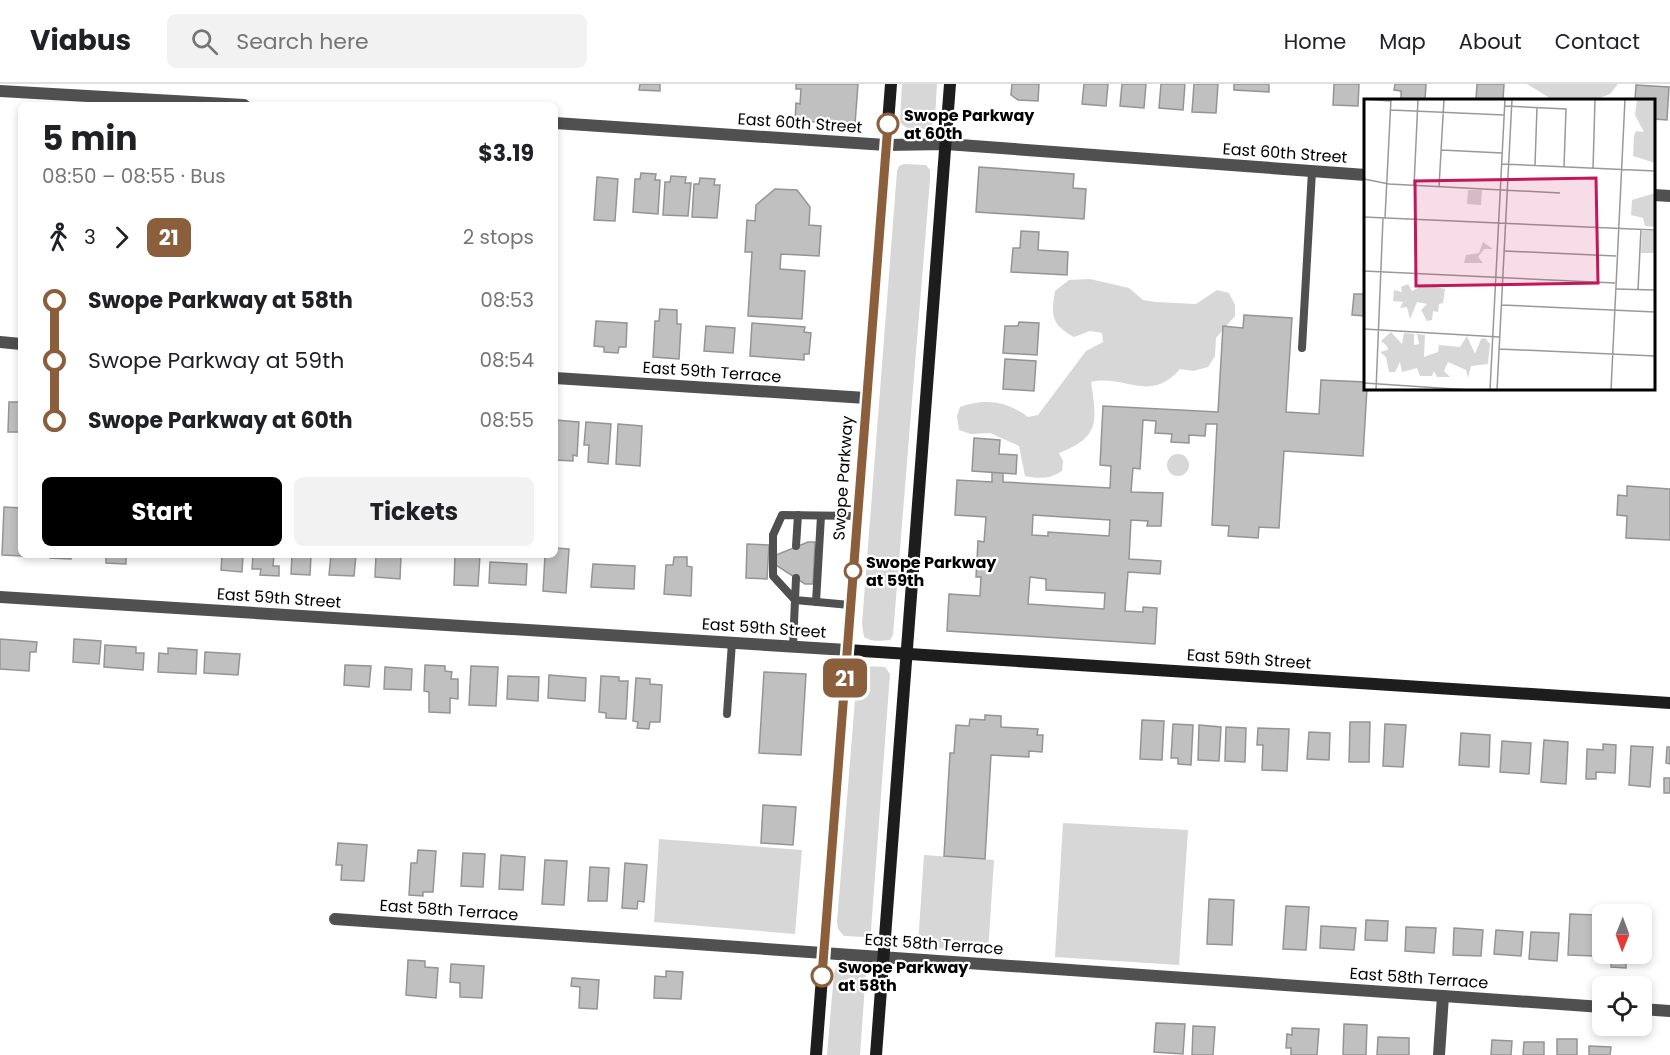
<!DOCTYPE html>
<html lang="en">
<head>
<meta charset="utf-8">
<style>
	:root { --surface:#fff; --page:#f2f2f2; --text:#202124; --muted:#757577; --line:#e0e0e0; --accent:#000 }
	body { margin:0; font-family:Poppins,sans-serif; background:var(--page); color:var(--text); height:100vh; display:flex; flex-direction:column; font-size:22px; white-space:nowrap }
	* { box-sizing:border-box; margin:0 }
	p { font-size:20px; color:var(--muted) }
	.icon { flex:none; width:33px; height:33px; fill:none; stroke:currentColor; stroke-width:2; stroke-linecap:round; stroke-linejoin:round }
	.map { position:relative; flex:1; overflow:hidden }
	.sheet { position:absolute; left:18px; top:18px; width:540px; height:456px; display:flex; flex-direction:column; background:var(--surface); border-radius:9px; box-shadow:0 3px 9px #0003 }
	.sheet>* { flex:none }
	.badge { padding:0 12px; border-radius:9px; font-size:21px; line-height:39px }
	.needle { width:39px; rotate:181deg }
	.fabs { position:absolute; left:1592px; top:820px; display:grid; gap:12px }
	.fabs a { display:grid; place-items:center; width:60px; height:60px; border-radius:9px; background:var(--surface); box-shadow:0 3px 9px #0003; font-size:30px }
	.map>.badge { position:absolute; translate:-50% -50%; box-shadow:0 0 0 3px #fff }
	.legs { display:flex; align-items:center; gap:9px; height:66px; padding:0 24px; font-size:20px }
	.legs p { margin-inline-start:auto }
	.headline { display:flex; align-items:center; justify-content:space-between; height:102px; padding:0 24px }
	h1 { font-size:33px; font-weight:700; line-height:45px }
	.button { display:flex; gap:12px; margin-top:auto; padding:12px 24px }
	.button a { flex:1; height:69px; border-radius:9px; background:var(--accent); color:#fff; font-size:24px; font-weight:700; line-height:69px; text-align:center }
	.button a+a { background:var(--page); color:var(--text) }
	ul { padding:0 24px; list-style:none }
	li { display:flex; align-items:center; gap:21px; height:60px; font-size:22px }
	li i { display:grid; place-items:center; width:9px; height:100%; margin:0 8px; background:currentColor }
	li i::after { content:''; width:15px; height:15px; margin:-8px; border:4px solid; border-radius:50%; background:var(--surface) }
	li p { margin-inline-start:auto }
	li:first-child i { background:linear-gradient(#0000 50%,currentColor 0) }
	li:last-child i { background:linear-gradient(currentColor 50%,#0000 0) }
	header { display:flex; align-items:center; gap:36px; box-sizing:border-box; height:84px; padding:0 30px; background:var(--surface); border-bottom:2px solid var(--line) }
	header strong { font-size:28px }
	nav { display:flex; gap:33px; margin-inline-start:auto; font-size:21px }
	.search { width:420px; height:54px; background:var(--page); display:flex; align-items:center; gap:15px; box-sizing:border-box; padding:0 21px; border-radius:9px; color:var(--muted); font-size:22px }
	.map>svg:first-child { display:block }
	.green { fill:#d7d7d7 }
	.building { fill:#c0c0c0; stroke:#949494; stroke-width:1.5; fill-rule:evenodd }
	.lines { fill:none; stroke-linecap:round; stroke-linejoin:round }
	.lane { stroke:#505050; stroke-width:8 }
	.street { stroke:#505050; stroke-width:12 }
	.secondary { stroke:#1d1d1d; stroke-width:12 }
	.line-1-casing { stroke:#fff; stroke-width:14 }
	.line-1 { stroke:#8b5e3c; stroke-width:9 }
	.stop-1-dot { fill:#fff; stroke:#8b5e3c; stroke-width:3 }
	.labels { text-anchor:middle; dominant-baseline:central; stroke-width:4.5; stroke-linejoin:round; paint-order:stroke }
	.stop-label { font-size:16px; font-weight:bold; fill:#000; stroke:#fff; text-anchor:start }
	.street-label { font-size:16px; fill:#000; stroke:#fff }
	.inset-road { fill:none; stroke:#999; stroke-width:1.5 }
	.view { fill:#c2185b; fill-opacity:0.15; stroke:#c2185b; stroke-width:3 }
	.inset-edge { fill:none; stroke:#000; stroke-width:3 }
</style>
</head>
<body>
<header>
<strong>Viabus</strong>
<div class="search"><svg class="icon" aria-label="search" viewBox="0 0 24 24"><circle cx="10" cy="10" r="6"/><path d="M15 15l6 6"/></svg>Search here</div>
<nav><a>Home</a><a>Map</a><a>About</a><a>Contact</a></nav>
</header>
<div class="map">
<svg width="1670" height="971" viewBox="0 0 1670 971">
	<rect width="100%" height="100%" fill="#fff"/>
	<!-- green -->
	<g class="green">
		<path d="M902,0H937L935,33L931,44C921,47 904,47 900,37Z"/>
		<polygon points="1527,0 1618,0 1610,10 1594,16 1553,16"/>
		<path d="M904,80L926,81L930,86V96L893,551L890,556C882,557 871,558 864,553L862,540L897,87L899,82Z"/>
		<path d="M1090,195L1129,204L1143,216L1156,218L1196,220L1217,206L1229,209L1235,221V232L1216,254L1215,272L1208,283L1193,287L1180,285C1150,320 1125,290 1091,298C1097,338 1100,353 1059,369L1063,377L1062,387C1050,395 1039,395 1025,392L1019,362L990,349L971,350L959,346L957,332L960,323C985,314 1007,317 1028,333L1038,331L1086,267L1103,258L1102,249L1090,247L1074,253C1051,240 1051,232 1055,207L1069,196Z"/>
		<circle cx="1178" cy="381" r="11"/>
		<polygon points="863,582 885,583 890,590 871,846 865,853 844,852 838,845 837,838 857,591"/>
		<polygon points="1063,739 1188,746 1179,881 1055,873"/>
		<polygon points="659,755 802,766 795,850 654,838"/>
		<polygon points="924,771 994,776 988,868 925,863 918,861"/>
		<polygon points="841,883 866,887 860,971 827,971 834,889 836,884"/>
	</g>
	<!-- building -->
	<g class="building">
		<polygon points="640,0 660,0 660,7 639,6"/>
		<polygon points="796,0 858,0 855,40 795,37 796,19 800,20 801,5 796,5"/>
		<polygon points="1012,0 1039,0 1038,17 1018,16 1011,11"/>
		<polygon points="1084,0 1108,0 1106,22 1082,20"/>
		<polygon points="1122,0 1146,0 1144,24 1120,22"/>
		<polygon points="1161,0 1185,0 1183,26 1159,24"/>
		<polygon points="1194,0 1218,0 1216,29 1192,28"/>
		<polygon points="1234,0 1269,0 1269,8 1234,6"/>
		<polygon points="1334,0 1359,0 1358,22 1333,21"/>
		<polygon points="1395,0 1426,0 1425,16 1401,16 1401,7 1394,6"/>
		<polygon points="1477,0 1504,0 1503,16 1476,16"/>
		<polygon points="1636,1 1669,3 1667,36 1654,35 1654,16 1635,16"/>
		<polygon points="979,83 1074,90 1073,104 1086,105 1084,135 976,128"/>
		<polygon points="641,89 656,90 655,96 660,96 658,130 633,128 635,95 640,95"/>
		<polygon points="671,92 686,93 685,99 691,99 688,132 663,131 665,98 670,98"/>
		<polygon points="597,93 618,95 615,137 594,136"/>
		<polygon points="700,94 715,95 714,101 720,101 717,134 692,133 694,100 699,100"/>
		<polygon points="775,105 797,106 810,123 809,141 821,142 819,172 781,170 780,185 805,187 802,235 748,232 752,168 745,168 747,136 755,137 756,121"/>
		<polygon points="1021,147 1039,148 1038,166 1068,168 1067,191 1011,188 1013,164 1020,164"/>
		<polygon points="1354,210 1366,210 1366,232 1352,231"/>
		<polygon points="660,225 677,226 677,240 681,240 679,275 653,273 655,237 659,237"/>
		<path d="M1244,231L1292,234L1286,328L1319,330L1321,296L1366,298V304H1367L1363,372L1284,367L1279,444L1259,443L1258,454L1228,452L1229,442L1212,441L1217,340H1206L1205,352L1189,351V359L1171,358L1172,350L1155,349L1156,337L1143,336L1140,385L1133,384L1131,408L1163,409L1161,442H1147L1148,437L1131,436L1129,475L1161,477L1160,490L1128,488L1125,527L1143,528V523L1157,524L1155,560L947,547L949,510L980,512L981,493H976L978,457L984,458L986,433L955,431L957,396L992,398V388H1003V398L1110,404L1111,382L1100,381L1103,322L1218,328L1223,242L1243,244ZM1033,431L1110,436L1109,452L1048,448V452L1032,451ZM1030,493L1046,495V506L1105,509L1104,525L1028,520Z"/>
		<polygon points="596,237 627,239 626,263 619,263 618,269 604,268 604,263 594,262"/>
		<polygon points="1019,238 1039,239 1037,271 1003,269 1005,242 1018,242"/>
		<polygon points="752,239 805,243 804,248 811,249 809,270 804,270 804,276 750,272"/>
		<polygon points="706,242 735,244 733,269 704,267"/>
		<polygon points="1005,275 1036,277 1034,307 1003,305"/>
		<polygon points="9,318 21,318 21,348 8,348"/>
		<polygon points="555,336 579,338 577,372 573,371 573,377 556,376"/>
		<polygon points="586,338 611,340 608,380 588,378 589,361 584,361"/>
		<polygon points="618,340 642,342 640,382 616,380"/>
		<polygon points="974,354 1000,356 999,370 1017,371 1016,390 972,387"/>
		<polygon points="1627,402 1670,405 1670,456 1626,454 1627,432 1617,431 1618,411 1627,412"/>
		<polygon points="4,423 21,424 21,471 23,472 2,471"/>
		<polygon points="808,458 815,458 813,500 805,500 774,480 776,471"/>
		<polygon points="747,460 769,461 767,495 746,494"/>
		<polygon points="555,464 569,465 566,509 543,507 545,471 555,471"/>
		<polygon points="50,471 71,471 71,475 50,474"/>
		<polygon points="106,471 126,471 126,480 106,479"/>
		<polygon points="222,471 243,471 242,488 221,486"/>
		<polygon points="253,471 274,471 273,482 279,482 279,492 260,491 261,485 252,485"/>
		<polygon points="292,471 311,471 310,491 291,490"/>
		<polygon points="331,471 356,471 354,492 329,491"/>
		<polygon points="376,471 401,471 400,495 375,493"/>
		<polygon points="455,471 480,471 478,502 454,501"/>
		<polygon points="674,473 687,473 687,482 692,483 691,512 664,510 666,481 673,481"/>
		<polygon points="490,478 527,480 526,501 489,499"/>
		<polygon points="593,480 635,482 634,505 591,503"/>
		<polygon points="0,555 37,558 36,568 30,568 29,587 0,585"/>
		<polygon points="74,555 101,557 99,580 73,578"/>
		<polygon points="105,561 136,563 136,569 144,569 143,586 104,583"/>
		<polygon points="168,564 197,566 196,590 158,588 159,569 168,570"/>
		<polygon points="205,568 240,570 238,591 204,589"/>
		<polygon points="345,581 371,582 369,603 344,601"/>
		<polygon points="425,581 445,582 445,587 452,588 451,595 458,595 458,615 450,614 450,629 429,628 429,608 424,607"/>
		<polygon points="471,582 498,583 496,622 469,621"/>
		<polygon points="385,583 412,585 411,606 384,605"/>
		<polygon points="764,588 806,590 801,671 759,669"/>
		<polygon points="549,591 586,594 585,617 548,614"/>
		<polygon points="508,592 539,593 538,617 507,615"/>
		<polygon points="601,592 619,593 619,597 628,597 626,635 606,634 606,629 599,628"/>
		<polygon points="636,594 650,595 650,600 662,601 660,638 650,638 649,645 637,644 638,638 633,637"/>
		<polygon points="985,631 1001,632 1001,643 1038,645 1037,651 1043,651 1042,668 1029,667 1029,673 991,671 985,775 944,772 950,669 954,669 956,641 969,642 970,635 985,636"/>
		<polygon points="1142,636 1164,637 1162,676 1140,675"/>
		<polygon points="1350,638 1370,638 1369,678 1349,678"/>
		<polygon points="1173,640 1193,641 1191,681 1178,680 1178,674 1171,674"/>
		<polygon points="1385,640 1406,641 1403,683 1383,682"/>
		<polygon points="1199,641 1221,643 1219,677 1198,676"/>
		<polygon points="1226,643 1246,644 1245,678 1225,677"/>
		<polygon points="1258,644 1289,645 1287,687 1262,686 1263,661 1257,661"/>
		<polygon points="1309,648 1330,649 1329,676 1307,675"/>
		<polygon points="1461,649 1490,651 1489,683 1459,681"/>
		<polygon points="1544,656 1568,658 1566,700 1541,698"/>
		<polygon points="1502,657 1531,659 1529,690 1500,688"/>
		<polygon points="1603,660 1616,661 1615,689 1596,688 1596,695 1586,695 1587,665 1603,666"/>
		<polygon points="1631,662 1653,663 1650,703 1629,701"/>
		<polygon points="1667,663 1670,663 1670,680 1666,679"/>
		<rect x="1664" y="694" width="6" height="15"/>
		<polygon points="763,721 796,723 793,761 761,759"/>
		<polygon points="338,759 367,761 364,797 341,796 342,781 336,781"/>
		<polygon points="418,766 436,767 433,808 423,808 423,812 409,811 411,779 417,779"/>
		<polygon points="463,769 485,770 483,803 461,802"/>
		<polygon points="501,771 525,773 523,806 499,805"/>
		<polygon points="545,776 567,777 564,821 542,820"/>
		<polygon points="625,779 647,781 644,818 638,817 637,825 622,824"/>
		<polygon points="590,783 609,784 607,817 588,817"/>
		<polygon points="1209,815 1234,816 1232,861 1207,860"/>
		<polygon points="1286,822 1309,823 1306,866 1283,865"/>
		<polygon points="1570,830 1596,831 1594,872 1568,871"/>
		<polygon points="1366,836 1388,837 1387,857 1365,856"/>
		<polygon points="1321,842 1356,844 1354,866 1320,864"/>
		<polygon points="1406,843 1436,844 1434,869 1405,867"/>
		<polygon points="1454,844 1483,846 1481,872 1453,871"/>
		<polygon points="1496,846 1523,848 1521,872 1494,870"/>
		<polygon points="1531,848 1559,849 1557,877 1529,875"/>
		<polygon points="1612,870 1632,870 1632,879 1626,878 1626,884 1611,883"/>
		<polygon points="408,876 425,877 425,883 438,884 436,914 406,911"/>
		<polygon points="451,880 484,882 482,914 460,913 460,899 450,898"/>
		<polygon points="666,887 683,888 681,915 654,914 655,892 666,893"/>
		<polygon points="572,894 599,896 597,925 579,924 580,903 571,902"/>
		<polygon points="1156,939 1185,940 1183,970 1154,968"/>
		<polygon points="1344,940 1367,941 1366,971 1343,971"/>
		<polygon points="1193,942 1215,943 1213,971 1192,971"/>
		<polygon points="1292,944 1319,945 1317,971 1291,971 1291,964 1286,964 1287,950 1292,951"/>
		<polygon points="1378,953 1409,954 1409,971 1377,971"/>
		<rect x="1557" y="955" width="20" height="16"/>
		<polygon points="1492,956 1512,957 1511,971 1491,971"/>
		<polygon points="1524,958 1544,958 1544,971 1523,971"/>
		<polygon points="1589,962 1611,963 1610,971 1589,971"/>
	</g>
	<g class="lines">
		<!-- lane -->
		<g class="lane">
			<polyline points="1302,264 1312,87"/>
			<polyline points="796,462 798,431"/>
			<polyline points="796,494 795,516 850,521"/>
			<polyline points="816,518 821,432"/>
			<polyline points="793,562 795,516 773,492 773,451 782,431 857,432"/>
			<polyline points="727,630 732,558"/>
		</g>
		<!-- street -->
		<g class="street">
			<polyline points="0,7 244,21"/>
			<polyline points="555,39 886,61 946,60 1366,91"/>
			<polyline points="1654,111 1670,112"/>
			<polyline points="0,258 21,260"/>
			<polyline points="555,294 866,314"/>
			<polyline points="0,513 847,566"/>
			<polyline points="335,835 1602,923"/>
			<polyline points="1641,925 1670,927"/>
			<polyline points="1439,971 1443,912"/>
		</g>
		<!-- secondary -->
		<g class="secondary">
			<polyline points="847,566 1670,619"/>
			<polyline points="816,971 891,0"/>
			<polyline points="876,971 950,0"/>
		</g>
	</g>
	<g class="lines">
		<defs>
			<polyline id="line-1" points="822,892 888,40"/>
		</defs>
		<!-- line-1 casing -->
		<use href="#line-1" class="line-1-casing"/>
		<!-- line-1 -->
		<use href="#line-1" class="line-1"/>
	</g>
	<!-- markers -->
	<g class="stop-1-dot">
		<circle cx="888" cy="40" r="10"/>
		<circle cx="853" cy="487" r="8"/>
		<circle cx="822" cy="892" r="10"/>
	</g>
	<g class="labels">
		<!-- stop labels -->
		<g class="stop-label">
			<text x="904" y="31">Swope Parkway<tspan x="904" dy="18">at 60th</tspan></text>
			<text x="866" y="478">Swope Parkway<tspan x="866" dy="18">at 59th</tspan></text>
			<text x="838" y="883">Swope Parkway<tspan x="838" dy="18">at 58th</tspan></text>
		</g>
		<!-- street labels -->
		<g class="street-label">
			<text transform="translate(800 39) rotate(4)">East 60th Street</text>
			<text transform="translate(1285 69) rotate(4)">East 60th Street</text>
			<text transform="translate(712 288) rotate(4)">East 59th Terrace</text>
			<text transform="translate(843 394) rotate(-86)">Swope Parkway</text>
			<text transform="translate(279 514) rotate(4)">East 59th Street</text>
			<text transform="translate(764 544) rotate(4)">East 59th Street</text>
			<text transform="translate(1249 575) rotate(4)">East 59th Street</text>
			<text transform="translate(449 826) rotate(4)">East 58th Terrace</text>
			<text transform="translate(934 860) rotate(4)">East 58th Terrace</text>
			<text transform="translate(1419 894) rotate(4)">East 58th Terrace</text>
		</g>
	</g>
	<!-- overview -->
	<g transform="translate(1364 15)">
		<rect width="291" height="291" fill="#fff"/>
		<path d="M273,0H291V64L269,57L270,37L272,32L280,33L271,16ZM104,91H118L117,106L103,105ZM291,94V128L281,127L279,119L267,116L268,101ZM278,132H291V154H277ZM119,143L129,150H120L114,158L119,164H100L102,156L115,154ZM44,185L48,192L61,185L81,190L79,204L75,205L74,213L69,212L68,221L63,222L57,211L63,205L53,203L46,220L43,208L36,209L39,203L29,202L30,191L38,193L37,188ZM27,233L38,245L40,234L50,235V246L55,245L53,235L61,236L60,258L74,253L75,246L96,248L103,237L111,255L117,240L121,239L126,245L124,265L107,267L104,279L102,271L84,263L80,272L86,278H73L70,272L68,277H56L53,269L38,273L36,263L31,273H25L22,258L16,253L24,251L23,247L17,242Z" fill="#d7d7d7"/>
		<path class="inset-road" d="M0,0L27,2M141,7L202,10L200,68M27,11L140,16M77,51L138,54M138,65L291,72M171,66L173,8M229,70L231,0M0,80L25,85L196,94M50,87L54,0M75,88L80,0M0,118L291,131M21,119L27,0M141,152L252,157M0,172L251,184M251,190L291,191M274,191L277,130M138,206L291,213M0,230L135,238M135,250L291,257M0,284L106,291M12,291L19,119M126,291L141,0M133,291L148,0M247,291L261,0"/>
		<path class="view" d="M232,79L234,184L52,187L51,82Z"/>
		<rect width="291" height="291" class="inset-edge"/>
	</g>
</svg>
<div class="fabs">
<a><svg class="needle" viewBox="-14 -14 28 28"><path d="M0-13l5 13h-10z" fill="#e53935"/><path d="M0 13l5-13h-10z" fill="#757577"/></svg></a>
<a><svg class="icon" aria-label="locate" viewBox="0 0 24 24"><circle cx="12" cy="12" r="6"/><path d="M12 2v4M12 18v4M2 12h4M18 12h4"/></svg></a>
</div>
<b class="badge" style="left:845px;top:594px;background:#8b5e3c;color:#fff">21</b>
<section class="sheet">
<div class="headline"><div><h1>5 min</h1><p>08:50 – 08:55 · Bus</p></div><b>$3.19</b></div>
<div class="legs"><svg class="icon" aria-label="walk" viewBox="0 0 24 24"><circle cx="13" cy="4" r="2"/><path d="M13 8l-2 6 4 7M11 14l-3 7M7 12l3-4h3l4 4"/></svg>3<svg class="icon" aria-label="forward" viewBox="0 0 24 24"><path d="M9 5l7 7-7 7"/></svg><b class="badge" style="background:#8b5e3c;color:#fff">21</b><p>2 stops</p></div>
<ul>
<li><i style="color:#8b5e3c"></i><b>Swope Parkway at 58th</b><p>08:53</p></li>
<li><i style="color:#8b5e3c"></i><span>Swope Parkway at 59th</span><p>08:54</p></li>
<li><i style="color:#8b5e3c"></i><b>Swope Parkway at 60th</b><p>08:55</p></li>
</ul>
<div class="button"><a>Start</a><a>Tickets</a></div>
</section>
</div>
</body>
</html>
